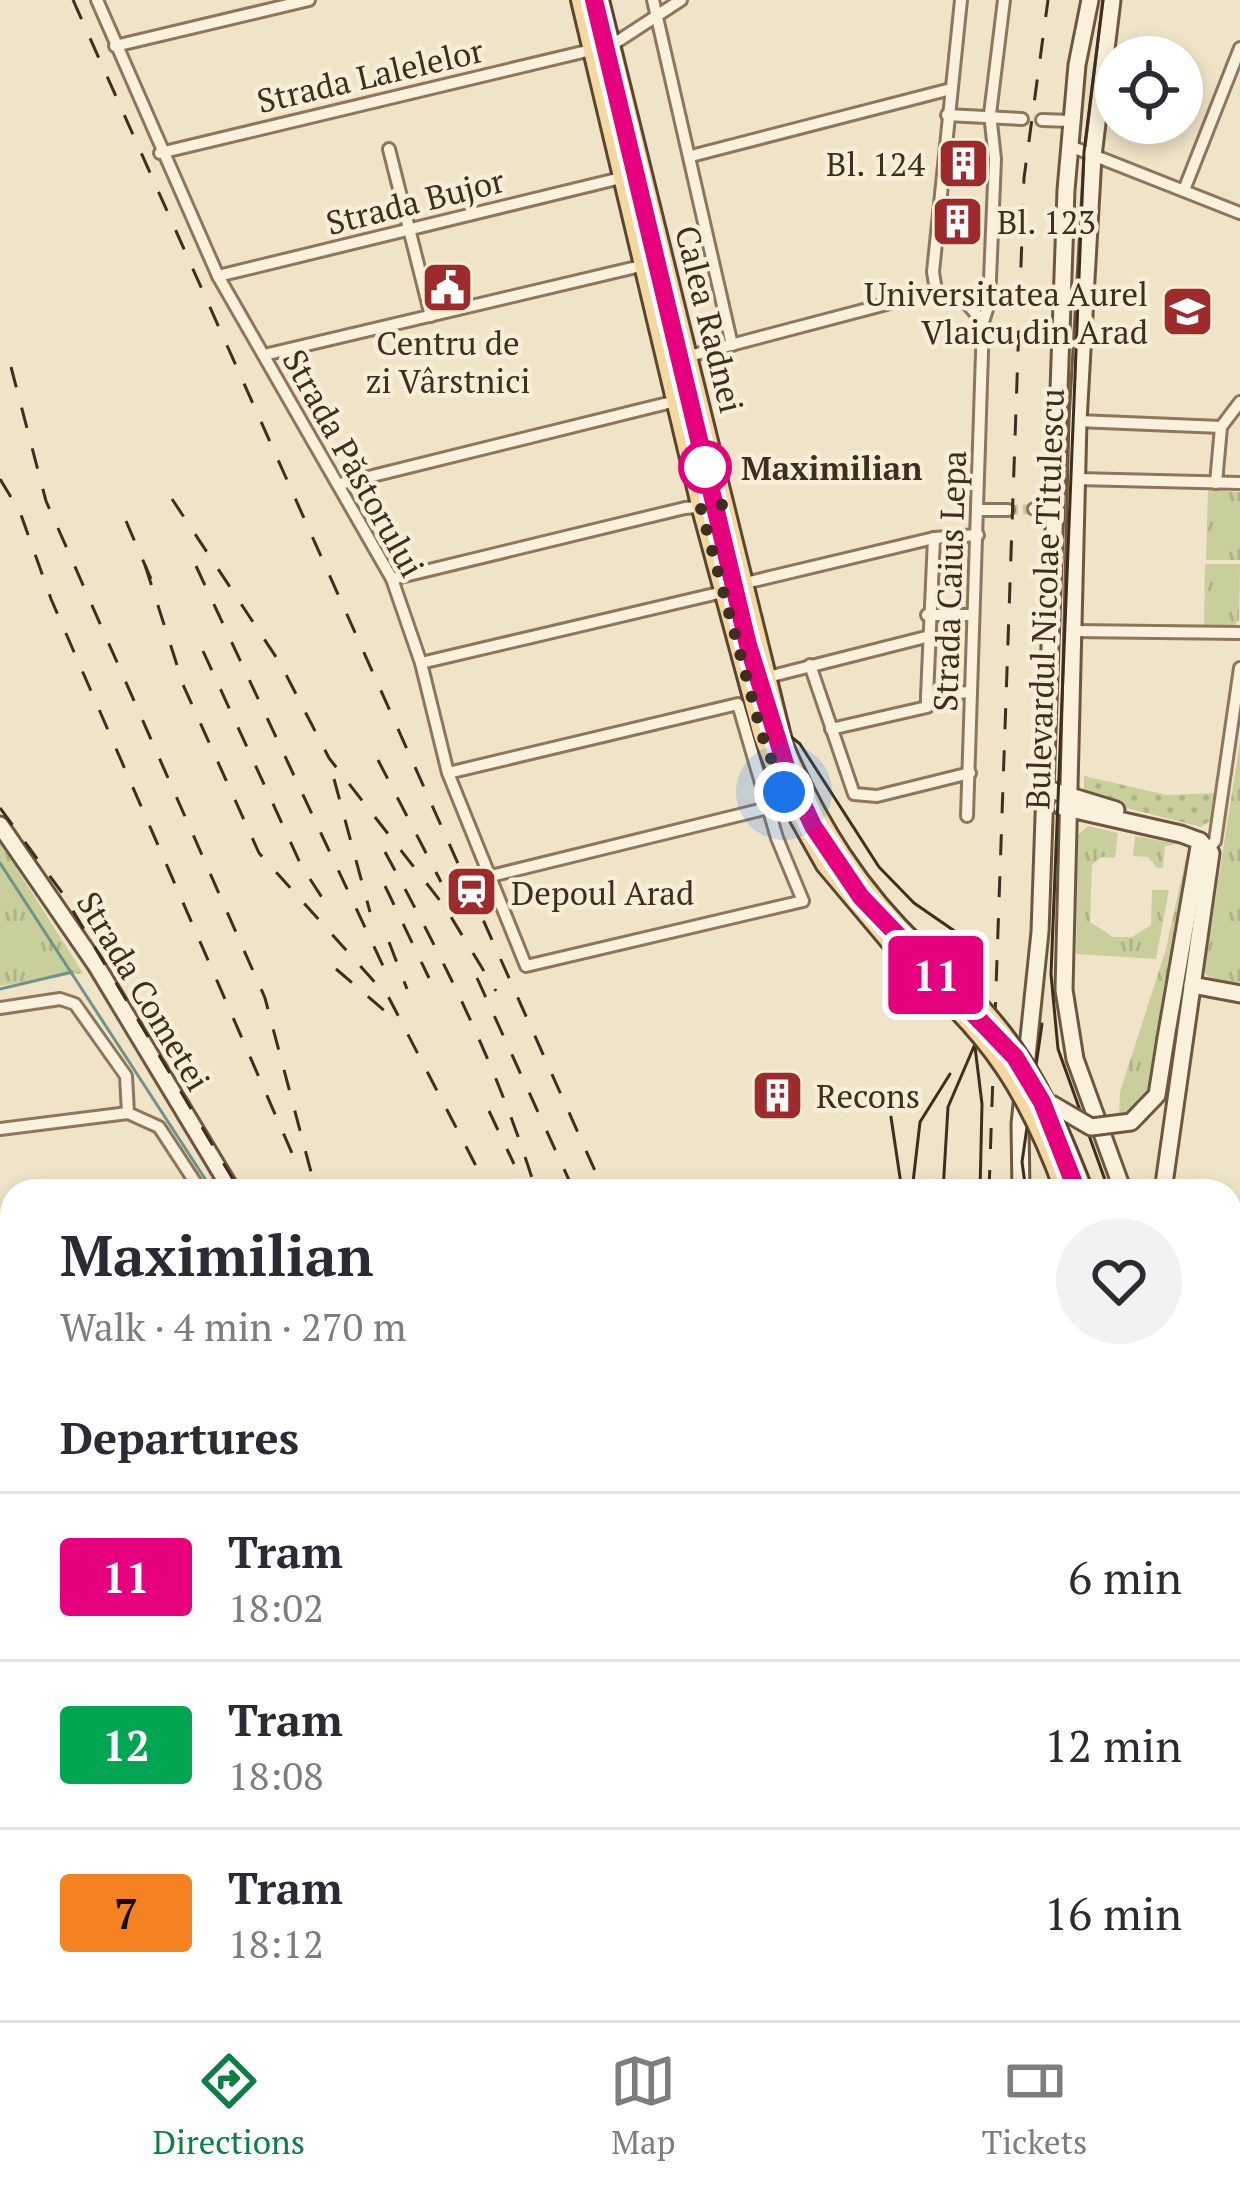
<!DOCTYPE html>
<html lang="en">
<head>
<meta charset="utf-8">
<style>
	:root { --surface:#fff; --page:#f2f2f3; --text:#2b2b33; --muted:#7c7c81; --line:#e1e1e2; --accent:#0b8043 }
	body { margin:0; font-family:"PT Serif",serif; background:var(--page); color:var(--text); height:100vh; display:flex; flex-direction:column; font-size:45px; white-space:nowrap }
	* { box-sizing:border-box; margin:0 }
	p { font-size:39px; color:var(--muted) }
	.icon { flex:none; width:66px; height:66px; fill:none; stroke:currentColor; stroke-width:2; stroke-linecap:round; stroke-linejoin:round }
	.map { position:relative; flex:1; overflow:hidden }
	.sheet { position:absolute; left:0px; top:1179px; width:1242px; height:843px; display:flex; flex-direction:column; background:var(--surface); border-radius:36px 36px 0 0; box-shadow:0 6px 18px #0003 }
	.sheet>* { flex:none }
	.badge { padding:0 24px; border-radius:9px; font-size:42px; line-height:78px }
	.buttons { position:absolute; left:1095px; top:36px; display:grid; gap:24px }
	.buttons a { display:grid; place-items:center; width:108px; height:108px; border-radius:50%; background:var(--surface); box-shadow:0 6px 18px #0003; font-size:60px }
	.you { position:absolute; width:60px; height:60px; margin:-30px; border:9px solid #fff; border-radius:50%; background:#1a73e8; box-shadow:0 0 0 18px #1a73e833 }
	.map>.badge { position:absolute; translate:-50% -50%; box-shadow:0 0 0 6px #fff }
	h2 { padding:0 60px; font-size:45px; line-height:108px }
	.round { display:grid; place-items:center; flex:none; width:126px; height:126px; border-radius:63px; background:var(--page) }
	.headline { display:flex; align-items:center; justify-content:space-between; height:204px; padding:0 60px }
	h1 { font-size:57px; font-weight:600; line-height:90px }
	ul { padding:0; list-style:none }
	li { display:flex; align-items:center; gap:36px; height:168px; padding:0 60px; border-top:3px solid var(--line) }
	li div { flex:1 }
	li b { display:block; font-size:45px }
	li em { font-style:normal }
	li .badge { min-width:132px; font-weight:700; text-align:center }
	.tabs { display:flex; justify-content:space-around; align-items:center; height:168px; border-top:3px solid var(--line); background:var(--surface); font-size:33px; color:var(--muted) }
	.tabs a { display:grid; justify-items:center; gap:6px }
	.tabs .selected { color:var(--accent) }
	.map>svg:first-child { display:block }
	.grass { fill:url(#grass-tufts) }
	.cemetery { fill:url(#cemetery-stones) }
	.park { fill:url(#park-dots) }
	.lines { fill:none; stroke-linecap:round; stroke-linejoin:round }
	.stream { stroke:#6f938a; stroke-width:3 }
	.street-tunnel { stroke:#ccc0a6; stroke-width:10; stroke-dasharray:10 5; stroke-linecap:butt }
	.street-casing { stroke:#8d765c; stroke-width:16 }
	.secondary-casing { stroke:#6f573f; stroke-width:21 }
	.primary-casing { stroke:#5b4430; stroke-width:22 }
	.street { stroke:#faf1dc; stroke-width:10 }
	.secondary { stroke:#faf1dc; stroke-width:15 }
	.primary { stroke:#f3d9a0; stroke-width:16 }
	.tram { stroke:#3d2e20; stroke-width:3 }
	.rail { stroke:#3d2e20; stroke-width:3; stroke-dasharray:21 21; stroke-linecap:butt }
	.secondary-bridge-casing { stroke:#6f573f; stroke-width:21; stroke-linecap:butt }
	.primary-bridge-casing { stroke:#5b4430; stroke-width:22; stroke-linecap:butt }
	.secondary-bridge { stroke:#faf1dc; stroke-width:15 }
	.primary-bridge { stroke:#f3d9a0; stroke-width:16 }
	.line-casing { stroke:#fff; stroke-width:27 }
	.line { stroke:#e6007e; stroke-width:18 }
	.walk { stroke:#3d2e20; stroke-width:12; stroke-dasharray:0 21.6 }
	.stop-dot { fill:#fff; stroke:#e6007e; stroke-width:6 }
	.labels { text-anchor:middle; dominant-baseline:central; stroke-width:9; stroke-linejoin:round; paint-order:stroke }
	.street-label { font-size:33px; fill:#3d2e20; stroke:#f7eed8 }
	.poi-label { font-size:33px; fill:#3d2e20; stroke:#f7eed8; text-anchor:start }
	.stop-label { font-size:33px; font-weight:bold; fill:#3d2e20; stroke:#f7eed8; text-anchor:start }
</style>
</head>
<body>
<div class="map">
<svg width="1240" height="2020" viewBox="0 0 1240 2020">
	<defs>
		<pattern id="grass-tufts" width="24" height="20" patternUnits="userSpaceOnUse" patternTransform="scale(3)"><rect width="24" height="20" fill="#c9cf9b"/><path d="M3 7l-1-3M5 7V3M7 7l1-3M15 17l-1-3M17 17v-4M19 17l1-3" fill="none" stroke="#aeb285"/></pattern>
		<pattern id="cemetery-stones" width="16" height="16" patternUnits="userSpaceOnUse" patternTransform="scale(3)"><rect width="16" height="16" fill="#bfc49a"/><path d="M2 7V4a2 2 0 0 1 4 0v3zM10 15v-3a2 2 0 0 1 4 0v3z" fill="#9ca07d"/></pattern>
		<pattern id="park-dots" width="8" height="8" patternUnits="userSpaceOnUse" patternTransform="scale(3)"><rect width="8" height="8" fill="#c9cf9b"/><path d="M2 2h.1M6 6h.1" fill="none" stroke="#aeb285" stroke-width="1.8" stroke-linecap="round"/></pattern>
	</defs>
	<rect width="100%" height="100%" fill="#f0e4c8"/>
	<!-- grass -->
	<g class="grass">
		<polygon points="1208,490 1240,492 1240,560 1206,560"/>
		<polygon points="1205,564 1240,564 1239,620 1231,630 1204,629"/>
		<polygon points="1240,742 1240,985 1209,978 1204,971"/>
		<polygon points="1088,826 1118,833 1115,858 1101,857 1092,865 1090,922 1113,937 1132,937 1151,925 1152,890 1169,890 1156,959 1076,954 1078,835"/>
		<polygon points="1135,836 1178,844 1165,846 1163,868 1157,868 1148,857 1133,856"/>
		<polygon points="0,842 83,973 0,986"/>
		<polygon points="1188,848 1151,1092 1124,1119 1106,1119 1119,1115 1120,1092 1166,949"/>
	</g>
	<!-- cemetery -->
	<polygon class="cemetery" points="256,2010 452,2010 460,2020 262,2020"/>
	<!-- park -->
	<polygon class="park" points="1084,776 1167,795 1216,793 1213,819 1201,827 1119,806 1084,791"/>
	<g class="lines">
		<!-- stream -->
		<g class="stream">
			<polyline points="0,863 213,1191"/>
			<polyline points="0,989 72,972"/>
			<polyline points="1025,2010 1029,2020"/>
		</g>
		<!-- street-tunnel -->
		<polyline class="street-tunnel" points="1008,510 1034,509"/>
		<defs>
			<g id="street">
				<polyline points="97,0 218,276 392,579 421,663 448,773 526,966 803,901 777,838 738,704 448,773"/>
				<polyline points="653,0 732,345"/>
				<polyline points="115,46 309,0"/>
				<polyline points="947,115 1022,119"/>
				<polyline points="1042,120 1072,121"/>
				<polyline points="1070,146 1240,213"/>
				<polyline points="389,149 431,316"/>
				<polyline points="160,153 612,45 681,0"/>
				<polyline points="691,156 951,89"/>
				<polyline points="1184,190 1240,48"/>
				<polyline points="218,276 625,177"/>
				<polyline points="936,291 933,272 961,0"/>
				<polyline points="983,322 989,303 995,159 990,114 1004,0"/>
				<polyline points="264,355 645,265"/>
				<polyline points="689,356 936,291 964,300 983,322 967,816"/>
				<polyline points="1078,421 1221,427"/>
				<polyline points="1077,479 1240,483"/>
				<polyline points="1216,483 1221,427 1240,402"/>
				<polyline points="340,484 676,401"/>
				<polyline points="1034,509 1057,510"/>
				<polyline points="980,510 1008,510"/>
				<polyline points="934,538 927,696 969,692"/>
				<polyline points="392,579 685,508 722,505"/>
				<polyline points="741,584 934,538 978,535"/>
				<polyline points="927,615 973,615"/>
				<polyline points="1074,631 1240,633"/>
				<polyline points="421,663 723,592"/>
				<polyline points="810,665 854,794 877,796 970,773"/>
				<polyline points="764,678 926,637"/>
				<polyline points="831,729 927,707 927,696"/>
				<polyline points="1209,849 1215,841 1240,668"/>
				<polyline points="487,877 768,808"/>
				<polyline points="0,1008 60,999 75,1004 126,1076 128,1113 159,1127 201,1191"/>
				<polyline points="0,1129 128,1113"/>
				<polyline points="1230,1454 1240,1450"/>
				<polyline points="1230,1468 1240,1464"/>
				<polyline points="0,1557 12,1562"/>
				<polyline points="0,1718 12,1722"/>
				<polyline points="0,1856 12,1860"/>
				<polyline points="0,1976 12,1980"/>
				<polyline points="245,2010 252,2020"/>
				<polyline points="917,2010 919,2020"/>
				<polyline points="1037,2010 1039,2020"/>
				<polyline points="1182,2010 1185,2020"/>
				<polyline points="128,2020 142,2010"/>
				<polyline points="794,2020 798,2010"/>
			</g>
			<g id="secondary">
				<polyline points="1112,0 1093,156 1078,421 1064,990 1075,1059 1123,1191"/>
				<polyline points="1044,788 1116,810"/>
				<polyline points="1062,807 1181,834 1200,841 1211,853 1163,1191"/>
				<polyline points="0,825 96,965 232,1191"/>
				<polyline points="1192,985 1240,994"/>
				<polyline points="1166,1038 1200,841"/>
				<polyline points="1021,1191 1020,1124 1040,932 1066,190 1077,65 1090,0"/>
				<polyline points="0,1284 12,1281"/>
				<polyline points="0,1395 12,1400"/>
				<polyline points="1230,1951 1240,1948"/>
				<polyline points="991,2013 1002,2010"/>
				<polyline points="15,2020 19,2010"/>
			</g>
			<g id="primary">
				<polyline points="580,0 701,509 762,735 784,792 825,865 910,966"/>
				<path d="M600,0L784,745C818,824 858,889 921,949"/>
				<polyline points="1230,1605 1240,1633"/>
				<polyline points="1230,1661 1240,1689"/>
			</g>
		</defs>
		<!-- street casing -->
		<use href="#street" class="street-casing"/>
		<!-- secondary casing -->
		<use href="#secondary" class="secondary-casing"/>
		<!-- primary casing -->
		<use href="#primary" class="primary-casing"/>
		<!-- street -->
		<use href="#street" class="street"/>
		<!-- secondary -->
		<use href="#secondary" class="secondary"/>
		<!-- primary -->
		<use href="#primary" class="primary"/>
		<!-- tram -->
		<g class="tram">
			<polyline points="594,0 748,645 787,770 813,826 861,897 1015,1057 1042,1102 1077,1191"/>
			<polyline points="1103,0 1084,152 1051,974 1058,1049 1109,1191"/>
			<polyline points="773,712 778,726 800,744 879,867 914,903 956,932 973,959 975,1044 948,1107 943,1191"/>
			<polyline points="975,1047 982,1104 980,1191"/>
			<polyline points="891,1117 902,1191"/>
			<polyline points="912,1191 920,1122 950,1074"/>
			<polyline points="1026,1191 1022,1162 1042,1024"/>
			<polyline points="1230,1625 1240,1654"/>
		</g>
		<!-- rail -->
		<g class="rail">
			<polyline points="73,0 604,1191"/>
			<polyline points="11,367 46,501 265,998 316,1191"/>
			<polyline points="0,479 20,512 51,599 298,1167"/>
			<polyline points="172,499 280,663 329,758 445,907 496,991"/>
			<polyline points="126,521 151,579"/>
			<polyline points="145,565 184,687 259,853 389,998 489,1191"/>
			<polyline points="196,566 384,968"/>
			<polyline points="203,651 301,865 332,913"/>
			<polyline points="378,760 441,882"/>
			<polyline points="334,779 370,912"/>
			<polyline points="0,808 63,894 240,1191"/>
			<path d="M385,852C445,962 500,1072 536,1191"/>
			<polyline points="385,886 429,978"/>
			<polyline points="389,942 407,989"/>
			<polyline points="336,969 386,1012"/>
			<polyline points="477,978 574,1191"/>
			<polyline points="489,1111 514,1164"/>
			<polyline points="989,1191 1024,178 1048,0"/>
			<polyline points="928,2010 929,2020"/>
			<polyline points="948,2010 949,2020"/>
			<polyline points="968,2010 968,2020"/>
		</g>
		<defs>
			<polyline id="secondary-bridge" points="1050,1103 1091,1127 1131,1122 1157,1095 1166,1038"/>
			<g id="primary-bridge">
				<path d="M921,949C1013,1030 1040,1078 1084,1191"/>
				<path d="M910,966C991,1035 1028,1092 1064,1191"/>
			</g>
		</defs>
		<!-- secondary-bridge casing -->
		<use href="#secondary-bridge" class="secondary-bridge-casing"/>
		<!-- primary-bridge casing -->
		<use href="#primary-bridge" class="primary-bridge-casing"/>
		<!-- secondary-bridge -->
		<use href="#secondary-bridge" class="secondary-bridge"/>
		<!-- primary-bridge -->
		<use href="#primary-bridge" class="primary-bridge"/>
	</g>
	<g class="lines">
		<defs>
			<polyline id="line" points="594,0 748,645 787,770 813,826 861,897 1015,1057 1042,1102 1077,1191"/>
		</defs>
		<!-- line casing -->
		<use href="#line" class="line-casing"/>
		<!-- line -->
		<use href="#line" class="line"/>
		<!-- walk -->
		<polyline class="walk" points="705,467 717,479 722,505 701,509 762,735 784,792"/>
	</g>
	<!-- icons -->
	<defs>
		<symbol id="building-square" viewBox="-11 -11 22 22"><rect x="-9" y="-9" width="18" height="18" rx="4" fill="#9e2a2b" stroke="#f7eed8"/><path d="M-4-6H4V6H1V3H-1V6H-4ZM-2.5-4.3h1.7v1.8h-1.7ZM.8-4.3h1.7v1.8H.8ZM-2.5-1h1.7V.8h-1.7ZM.8-1h1.7V.8H.8Z" fill="#fff"/></symbol>
		<symbol id="civic-square" viewBox="-11 -11 22 22"><rect x="-9" y="-9" width="18" height="18" rx="4" fill="#9e2a2b" stroke="#f7eed8"/><path d="M-.6-6.5H3V-4.5H.6V-3L4-1V1h2V6H-6V1h2V-1L-.6-3ZM-1.2 2.5V6h2.4V2.5Z" fill="#fff"/></symbol>
		<symbol id="university-square" viewBox="-11 -11 22 22"><rect x="-9" y="-9" width="18" height="18" rx="4" fill="#9e2a2b" stroke="#f7eed8"/><path d="M0-5L7-2L0 1L-7-2ZM-4 1L0 2.5L4 1V4Q0 6-4 4Z" fill="#fff"/></symbol>
		<symbol id="station-square" viewBox="-11 -11 22 22"><rect x="-9" y="-9" width="18" height="18" rx="4" fill="#9e2a2b" stroke="#f7eed8"/><path d="M-3-6H3Q5-6 5-4V2Q5 4 3 4L4.5 6H3L1.5 4h-3L-3 6H-4.5L-3 4Q-5 4-5 2V-4Q-5-6-3-6ZM-3.5-4v3h7v-3ZM-3.5 1v1.5H-2V1ZM2 1v1.5H3.5V1Z" fill="#fff"/></symbol>
	</defs>
	<g fill-rule="evenodd">
		<use href="#building-square" x="934" y="134" width="59" height="59"/>
		<use href="#building-square" x="928" y="192" width="59" height="59"/>
		<use href="#civic-square" x="418" y="258" width="59" height="59"/>
		<use href="#university-square" x="1158" y="282" width="59" height="59"/>
		<use href="#station-square" x="442" y="862" width="59" height="59"/>
		<use href="#building-square" x="748" y="1066" width="59" height="59"/>
	</g>
	<!-- markers -->
	<circle class="stop-dot" cx="705" cy="467" r="24"/>
	<g class="labels">
		<!-- street labels -->
		<g class="street-label">
			<text transform="translate(370 75) rotate(-13)">Strada Lalelelor</text>
			<text transform="translate(415 201) rotate(-14)">Strada Bujor</text>
			<text transform="translate(710 319) rotate(76)">Calea Radnei</text>
			<text transform="translate(354 463) rotate(61)">Strada Păstorului</text>
			<text transform="translate(949 581) rotate(-88)">Strada Caius Lepa</text>
			<text transform="translate(1044 599) rotate(-88)">Bulevardul Nicolae Titulescu</text>
			<text transform="translate(144 991) rotate(59)">Strada Cometei</text>
		</g>
		<!-- poi labels -->
		<g class="poi-label">
			<text x="925" y="163" text-anchor="end">Bl. 124</text>
			<text x="997" y="221">Bl. 123</text>
			<text x="1148" y="293" text-anchor="end">Universitatea Aurel<tspan x="1148" dy="38">Vlaicu din Arad</tspan></text>
			<text x="448" y="342" text-anchor="middle">Centru de<tspan x="448" dy="38">zi Vârstnici</tspan></text>
			<text x="511" y="892">Depoul Arad</text>
			<text x="816" y="1095">Recons</text>
		</g>
		<!-- stop labels -->
		<g class="stop-label">
			<text x="741" y="467">Maximilian</text>
		</g>
	</g>
</svg>
<div class="buttons">
<a><svg class="icon" aria-label="locate" viewBox="0 0 24 24"><circle cx="12" cy="12" r="6"/><path d="M12 2v4M12 18v4M2 12h4M18 12h4"/></svg></a>
</div>
<div class="you" style="left:784px;top:792px"></div>
<b class="badge" style="left:936px;top:975px;background:#e6007e;color:#fff">11</b>
<section class="sheet">
<div class="headline"><div><h1>Maximilian</h1><p>Walk · 4 min · 270 m</p></div><a class="round"><svg class="icon" aria-label="heart" viewBox="0 0 24 24"><path d="M12 20l-8-8c-3-5 5-10 8-4 3-6 11-1 8 4z"/></svg></a></div>
<h2>Departures</h2>
<ul>
<li><span class="badge" style="background:#e6007e;color:#fff">11</span><div><b>Tram</b><p>18:02</p></div><em>6 min</em></li>
<li><span class="badge" style="background:#00a651;color:#fff">12</span><div><b>Tram</b><p>18:08</p></div><em>12 min</em></li>
<li><span class="badge" style="background:#f58220;color:#111">7</span><div><b>Tram</b><p>18:12</p></div><em>16 min</em></li>
</ul>
</section>
</div>
<nav class="tabs">
<a class="selected"><svg class="icon" aria-label="directions" viewBox="0 0 24 24"><path d="M12 3l9 9-9 9-9-9zM9 14v-3h6M13 9l2 2-2 2"/></svg>Directions</a>
<a><svg class="icon" aria-label="map" viewBox="0 0 24 24"><path d="M3 6l6-2 6 2 6-2v14l-6 2-6-2-6 2zM9 4v14M15 6v14"/></svg>Map</a>
<a><svg class="icon" aria-label="tickets" viewBox="0 0 24 24"><path d="M3 7h18v10H3zM15 7v10"/></svg>Tickets</a>
</nav>
</body>
</html>
